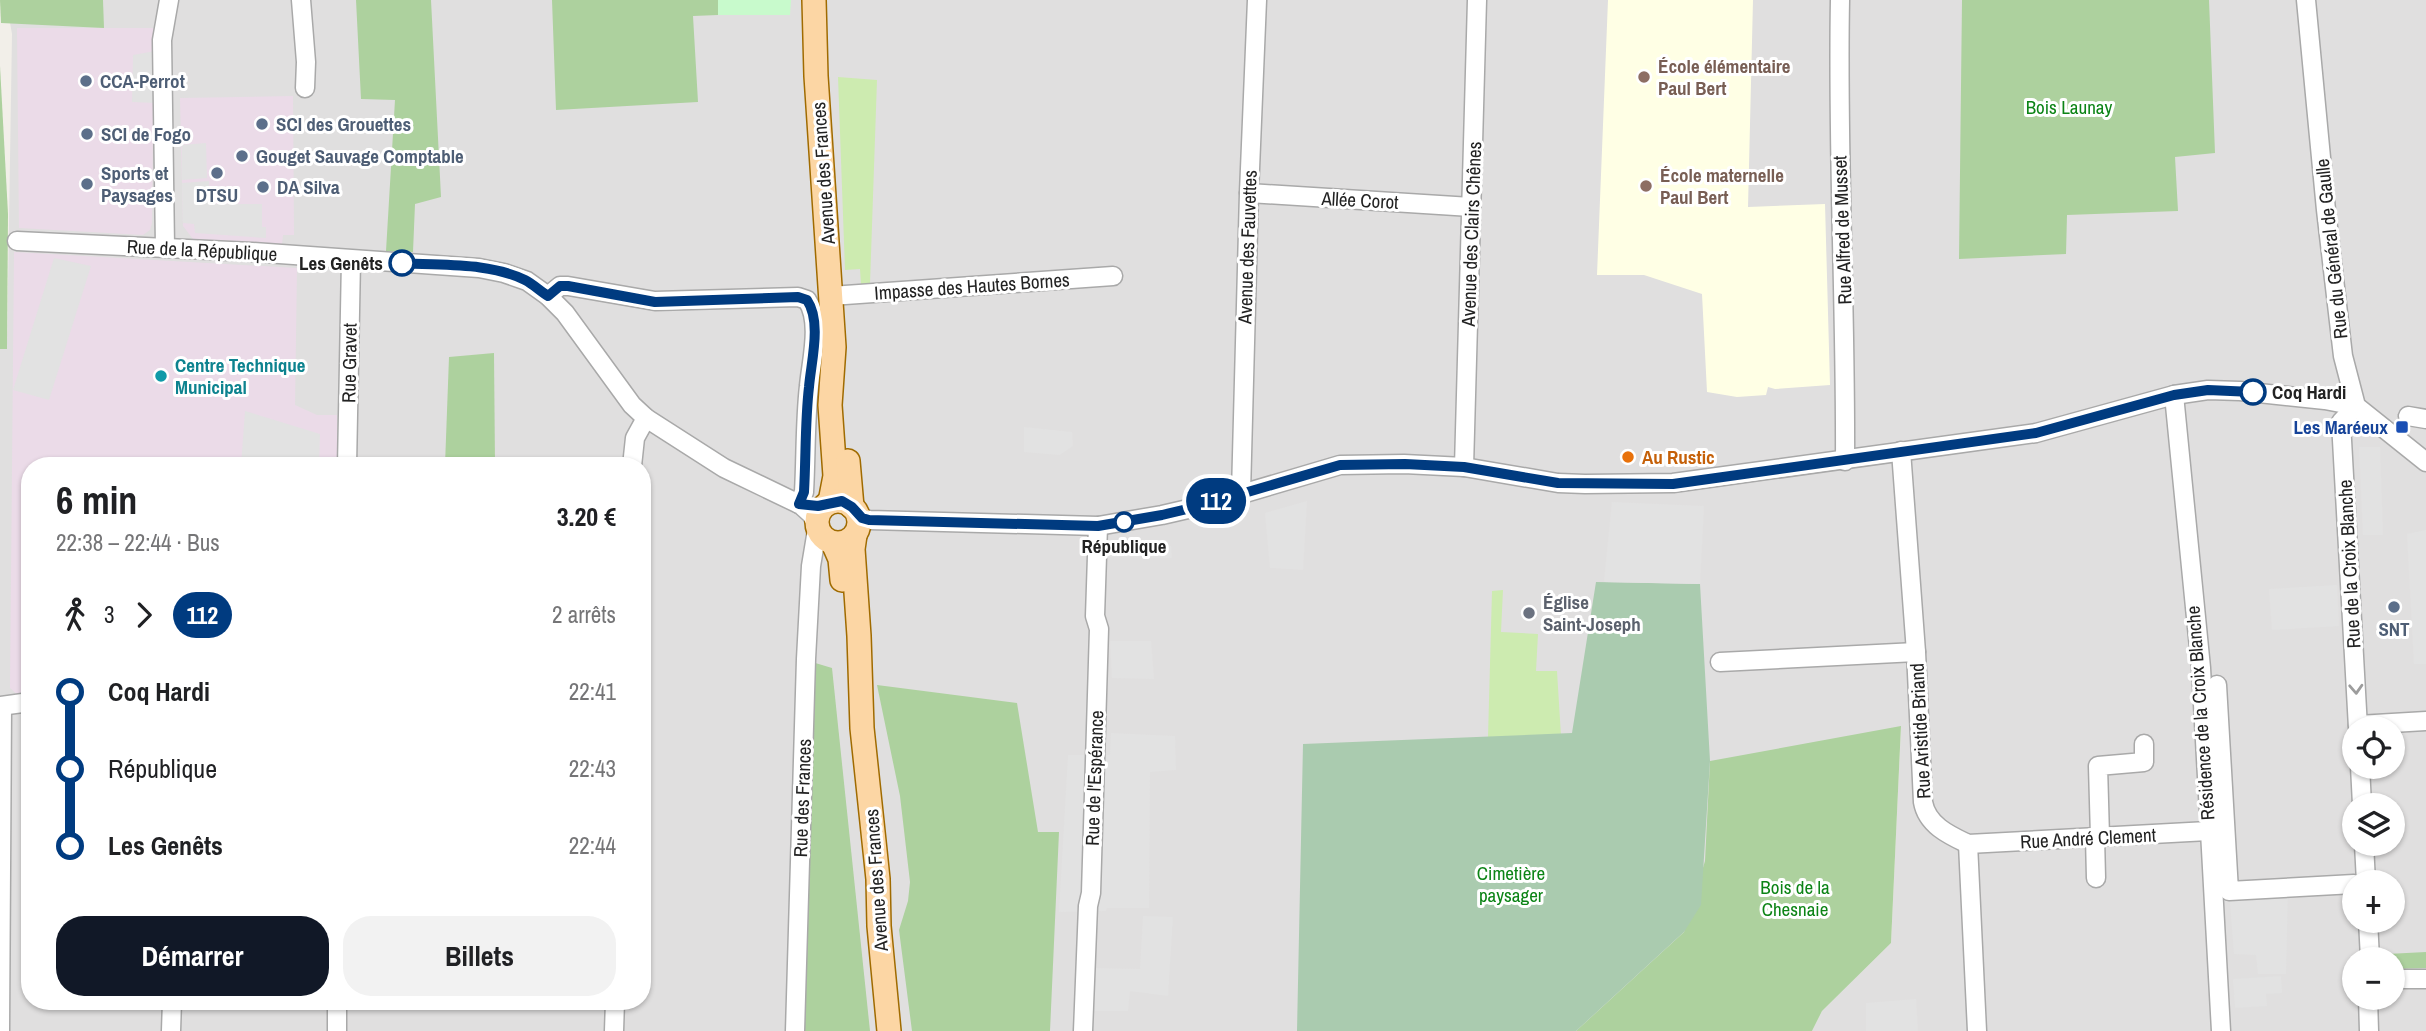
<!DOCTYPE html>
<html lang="fr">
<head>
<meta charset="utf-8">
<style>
	:root { --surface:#fff; --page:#f2f2f2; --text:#202124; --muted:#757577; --accent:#111827 }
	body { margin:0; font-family:"Archivo Narrow",sans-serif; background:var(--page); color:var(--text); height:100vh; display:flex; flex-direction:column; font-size:26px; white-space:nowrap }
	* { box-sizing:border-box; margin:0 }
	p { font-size:23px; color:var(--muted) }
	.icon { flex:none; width:38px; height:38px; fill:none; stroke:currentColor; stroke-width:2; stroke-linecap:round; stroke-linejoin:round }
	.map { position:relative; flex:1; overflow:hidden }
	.details { position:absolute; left:21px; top:457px; width:630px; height:553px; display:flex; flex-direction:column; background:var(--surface); border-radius:28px; box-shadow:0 2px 5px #0004 }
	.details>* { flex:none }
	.badge { padding:0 14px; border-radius:23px; font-size:24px; line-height:46px }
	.buttons { position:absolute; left:2342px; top:716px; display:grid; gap:14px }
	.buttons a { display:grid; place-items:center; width:63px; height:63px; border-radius:50%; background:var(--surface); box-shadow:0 2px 5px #0004; font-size:35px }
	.map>.badge { position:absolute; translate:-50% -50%; box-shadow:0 0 0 4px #fff }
	.legs { display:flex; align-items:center; gap:10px; height:77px; padding:0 35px; font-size:23px }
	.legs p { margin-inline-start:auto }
	.summary { display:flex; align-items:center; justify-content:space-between; height:119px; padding:0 35px }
	h1 { font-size:38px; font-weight:700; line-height:52px }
	.cta { display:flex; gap:14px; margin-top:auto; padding:14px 35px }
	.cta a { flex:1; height:80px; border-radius:28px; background:var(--accent); color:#fff; font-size:28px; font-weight:700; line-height:80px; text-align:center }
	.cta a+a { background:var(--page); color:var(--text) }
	ul { padding:0 35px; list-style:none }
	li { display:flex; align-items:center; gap:24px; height:77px; font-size:26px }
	li i { display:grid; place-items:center; width:10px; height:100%; margin:0 9px; background:currentColor }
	li i::after { content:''; width:18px; height:18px; margin:-9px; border:5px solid; border-radius:50%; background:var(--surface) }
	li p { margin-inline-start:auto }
	li:first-child i { background:linear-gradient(#0000 50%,currentColor 0) }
	li:last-child i { background:linear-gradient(currentColor 50%,#0000 0) }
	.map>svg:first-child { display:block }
	.residential { fill:#e0dfdf; fill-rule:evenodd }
	.industrial { fill:#ebdbe8 }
	.education { fill:#ffffe5 }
	.grass { fill:#cdebb0 }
	.forest { fill:#add19e }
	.cemetery { fill:#aacbaf }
	.park { fill:#c8facc }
	.parking { fill:#e2e2e2 }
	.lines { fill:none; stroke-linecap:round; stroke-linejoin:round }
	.minor-casing { stroke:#a9a9a9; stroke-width:21 }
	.major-casing { stroke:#a06b00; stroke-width:26 }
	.minor { stroke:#fff; stroke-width:18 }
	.major { stroke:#fcd6a4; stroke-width:23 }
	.oneway { stroke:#9c9c9c }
	.line-1-casing { stroke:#fff; stroke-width:16 }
	.line-1 { stroke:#003b80; stroke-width:10 }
	.education-dot { fill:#8d6e63; stroke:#fff; stroke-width:2.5 }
	.service-dot { fill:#5c6f8a; stroke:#fff; stroke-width:2.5 }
	.stop-1-dot { fill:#fff; stroke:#003b80; stroke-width:3.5 }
	.culture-dot { fill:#0f9aa8; stroke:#fff; stroke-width:2.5 }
	.transit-dot { fill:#1a4fb4; stroke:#fff; stroke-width:2.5 }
	.food-dot { fill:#e8710a; stroke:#fff; stroke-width:2.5 }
	.worship-dot { fill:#6b7280; stroke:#fff; stroke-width:2.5 }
	.labels { text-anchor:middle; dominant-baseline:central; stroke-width:6; stroke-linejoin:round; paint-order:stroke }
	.education-label { font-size:19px; font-weight:bold; fill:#785e54; stroke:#fff; text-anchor:start }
	.service-label { font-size:19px; font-weight:bold; fill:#4e5e75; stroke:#fff; text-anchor:start }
	.park-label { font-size:19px; fill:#0c8416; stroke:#fff }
	.street-label { font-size:19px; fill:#222; stroke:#fff }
	.stop-label { font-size:19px; font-weight:bold; fill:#222; stroke:#fff; text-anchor:end }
	.culture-label { font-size:19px; font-weight:bold; fill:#0d838f; stroke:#fff; text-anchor:start }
	.transit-label { font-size:19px; font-weight:bold; fill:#164399; stroke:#fff; text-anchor:end }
	.food-label { font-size:19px; font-weight:bold; fill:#c56008; stroke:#fff; text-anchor:start }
	.worship-label { font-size:19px; font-weight:bold; fill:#5b616d; stroke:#fff; text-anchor:start }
</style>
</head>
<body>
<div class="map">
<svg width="2426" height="1031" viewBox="0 0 2426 1031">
	<rect width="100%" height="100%" fill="#f2efe9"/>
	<!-- residential -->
	<path class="residential" d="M6,0H2426V1031H1812L1822,1011L1891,943L1901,727L1576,1031H0V349L7,348L12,34ZM30,466H642V1001H30ZM2354,728H2392V766H2354ZM2354,805H2392V844H2354ZM2354,882H2392V920H2354ZM2354,959H2392V998H2354Z"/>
	<!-- industrial -->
	<g class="industrial">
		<polygon points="17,28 154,28 152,223 150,230 143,235 19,228"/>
		<polygon points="293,96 294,235 283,235 282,244 193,239 183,226 180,98"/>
		<polygon points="14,252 297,268 295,405 317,415 337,415 337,465 30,466 30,694 19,696 10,688"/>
	</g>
	<!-- education -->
	<polygon class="education" points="1608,0 1753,0 1748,207 1825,204 1830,385 1775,389 1768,387 1766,395 1737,397 1707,392 1702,294 1644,275 1597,275"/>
	<!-- grass -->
	<g class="grass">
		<polygon points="838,77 877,80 870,284 861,285 860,269 845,270"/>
		<polygon points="1503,590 1501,632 1538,634 1536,671 1557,671 1561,736 1488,737 1492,591"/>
	</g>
	<!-- forest -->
	<g class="forest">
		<polygon points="0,0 103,0 104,28 1,23"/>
		<polygon points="356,0 431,0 441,197 415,204 413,252 386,251 395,100 361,99"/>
		<polygon points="552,0 718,0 718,15 693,16 698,102 556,110"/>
		<polygon points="1962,0 2209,0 2215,153 2175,157 2178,211 2067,215 2066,254 1959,259"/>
		<polygon points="0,66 8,214 7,349 0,349"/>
		<polygon points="494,353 495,465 445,465 449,357"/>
		<polygon points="812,662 832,668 870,1031 803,1031"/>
		<polygon points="877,685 1017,703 1038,832 1059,832 1050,1031 912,1031 899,930 908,901 910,882 900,796"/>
		<polygon points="1901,726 1891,943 1822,1011 1812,1031 1576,1031 1684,932 1705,861 1710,761"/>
		<polygon points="2426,952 2426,968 2392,969 2392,959 2386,959 2387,954"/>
	</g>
	<!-- cemetery -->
	<polygon class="cemetery" points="1596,582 1700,584 1710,761 1701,905 1684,932 1576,1031 1297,1031 1303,744 1572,733"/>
	<!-- park -->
	<polygon class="park" points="718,0 791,0 790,15 718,15"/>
	<!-- parking -->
	<g class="parking">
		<polygon points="155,51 155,103 132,102 133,55"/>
		<polygon points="206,143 207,178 182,180 182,145"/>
		<polygon points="209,181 209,204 262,204 262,227 266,227 266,238 195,233 194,224 183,223 182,183"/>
		<polygon points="54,258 91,266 49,400 13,390"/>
		<polygon points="245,411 320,434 319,465 241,465"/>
		<polygon points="1024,427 1072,432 1073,446 1060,455 1024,452"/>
		<polygon points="2359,447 2380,447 2383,535 2363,535"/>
		<polygon points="1307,501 1303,570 1270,568 1265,513"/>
		<polygon points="1612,502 1704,506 1700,584 1604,582"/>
		<polygon points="2426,530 2426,664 2414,664 2407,534"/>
		<polygon points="1171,546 1172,558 1100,557 1103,547"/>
		<polygon points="2337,585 2339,626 2272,630 2269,589"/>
		<polygon points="1110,641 1151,641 1154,679 1112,678"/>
		<polygon points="1111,733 1175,736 1176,770 1150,772 1149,908 1107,908 1106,911 1059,912 1068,755 1110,755"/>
		<polygon points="2288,887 2286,974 2258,974 2256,955 2234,954 2229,891"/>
		<polygon points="1143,916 1173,917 1168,996 1130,991 1128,1011 1091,1011 1092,968 1140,969"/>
		<polygon points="2281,976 2282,993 2266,994 2267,1006 2235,1008 2233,979"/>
		<polygon points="1916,999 1918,1031 1866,1031 1866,1003"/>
	</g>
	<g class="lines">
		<defs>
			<g id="minor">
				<polyline points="301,0 306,62 305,88"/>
				<path d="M1840,0C1837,154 1846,307 1845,461"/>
				<polyline points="2306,0 2326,210 2343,356 2356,406 2426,462"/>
				<polyline points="1249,193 1471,207"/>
				<polyline points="17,241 252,252 479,268 504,273 527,281 548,296 565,313 632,405 646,418 724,468 801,505 811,514 816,523"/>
				<polyline points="165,247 162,40 169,0"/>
				<path d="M548,296L560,286H568L655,301L798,297L807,300C822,322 811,362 809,386C805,421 806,457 804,492L799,504"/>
				<polyline points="831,296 1113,276"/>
				<polyline points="2174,395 2201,668 2221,1031"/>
				<polyline points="2356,406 2341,422 2358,728"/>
				<polyline points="2408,416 2426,419"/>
				<path d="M1901,451L1916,652L1923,802C1927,825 1949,835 1968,844L2208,831"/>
				<polyline points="347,466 351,260"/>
				<polyline points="632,466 635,438 646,418"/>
				<polyline points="1464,467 1477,0"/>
				<polyline points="1241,493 1249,193 1257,0"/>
				<polyline points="856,511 862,518 869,520 1098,526 1162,515 1201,506 1340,465 1404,464 1464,467 1558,483 1585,484 1673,483 2036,433 2174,395 2208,390 2240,391 2325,400 2356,406"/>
				<polyline points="1720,662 1916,652"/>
				<polyline points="2217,685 2229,891 2354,884"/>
				<polyline points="0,706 30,702"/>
				<polyline points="2358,725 2426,721"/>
				<polyline points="2360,766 2362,805"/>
				<polyline points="2095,837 2096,878"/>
				<polyline points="2100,837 2098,766 2144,762 2144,744"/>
				<polyline points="1968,844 1977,1031"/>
				<polyline points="2364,844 2366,882"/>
				<polyline points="2368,920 2370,959"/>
				<polyline points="2392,979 2426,979"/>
				<polyline points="2368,998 2369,1031"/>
				<polyline points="0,1031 2,707"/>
				<polyline points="171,1031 172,1001"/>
				<polyline points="337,1031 337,1001"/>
				<polyline points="614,1031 615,1001"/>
				<polyline points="795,1031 806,659 811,566 817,530"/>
				<polyline points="1083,1031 1088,906 1091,893 1099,629 1095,616 1098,526"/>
			</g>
			<g id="major">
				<polyline points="814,0 816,76 834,347 830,405 835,476 830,502"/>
				<polyline points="848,461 852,507"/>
				<circle cx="838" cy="522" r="21"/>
				<polyline points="855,535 853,549 859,636 862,728 878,879 879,926 889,1031"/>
				<polyline points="833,543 840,559 842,580"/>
			</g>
		</defs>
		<!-- minor casing -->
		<use href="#minor" class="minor-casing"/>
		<!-- major casing -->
		<use href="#major" class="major-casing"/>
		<!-- minor -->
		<use href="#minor" class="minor"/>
		<!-- major -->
		<use href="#major" class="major"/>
	</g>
	<!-- one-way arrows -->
	<defs><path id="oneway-chevron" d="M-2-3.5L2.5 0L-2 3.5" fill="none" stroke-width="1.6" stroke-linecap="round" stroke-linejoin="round" transform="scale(1.75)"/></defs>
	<use class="oneway" href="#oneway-chevron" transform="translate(2356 689) rotate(87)"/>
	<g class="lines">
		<defs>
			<path id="line-1" d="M402,263C442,266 488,262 525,280C533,284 540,291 548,296L560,286H568L655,302L798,297L807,300C822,322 811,362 809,387C805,421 806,457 804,492L799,504L818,506L842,501L852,507L862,518L869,520L1098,526L1162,515L1200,506L1340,465L1405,464L1464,467L1558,483L1673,484L2036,433L2174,395L2208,390L2253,392"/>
		</defs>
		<!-- line-1 casing -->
		<use href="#line-1" class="line-1-casing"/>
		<!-- line-1 -->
		<use href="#line-1" class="line-1"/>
	</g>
	<!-- markers -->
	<g class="education-dot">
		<circle cx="1644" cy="77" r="7"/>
		<circle cx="1646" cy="186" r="7"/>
	</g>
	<g class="service-dot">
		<circle cx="86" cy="81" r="7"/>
		<circle cx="262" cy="124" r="7"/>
		<circle cx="87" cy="134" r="7"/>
		<circle cx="242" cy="156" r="7"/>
		<circle cx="217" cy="173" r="7"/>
		<circle cx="87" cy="184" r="7"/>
		<circle cx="263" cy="187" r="7"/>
		<circle cx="2394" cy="607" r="7"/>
	</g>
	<g class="stop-1-dot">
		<circle cx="402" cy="263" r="12"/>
		<circle cx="2253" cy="392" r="12"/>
		<circle cx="1124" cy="522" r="9"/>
	</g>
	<circle class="culture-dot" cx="161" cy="376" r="7"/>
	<rect class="transit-dot" x="2395" y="420" width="14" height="14" rx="3.5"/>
	<circle class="food-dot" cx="1628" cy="457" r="7"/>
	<circle class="worship-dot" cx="1529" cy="613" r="7"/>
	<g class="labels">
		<!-- education labels -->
		<g class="education-label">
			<text x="1658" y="66">École élémentaire<tspan x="1658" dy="22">Paul Bert</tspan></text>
			<text x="1660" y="175">École maternelle<tspan x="1660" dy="22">Paul Bert</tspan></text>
		</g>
		<!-- service labels -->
		<g class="service-label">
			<text x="100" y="81">CCA-Perrot</text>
			<text x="276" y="124">SCI des Grouettes</text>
			<text x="101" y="134">SCI de Fogo</text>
			<text x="256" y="156">Gouget Sauvage Comptable</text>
			<text x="101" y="173">Sports et<tspan x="101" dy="22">Paysages</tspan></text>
			<text x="277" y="187">DA Silva</text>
			<text x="217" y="195" text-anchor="middle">DTSU</text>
			<text x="2394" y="629" text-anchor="middle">SNT</text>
		</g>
		<!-- park labels -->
		<g class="park-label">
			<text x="2069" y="107">Bois Launay</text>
			<text x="1511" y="873">Cimetière<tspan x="1511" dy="22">paysager</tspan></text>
			<text x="1795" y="887">Bois de la<tspan x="1795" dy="22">Chesnaie</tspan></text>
		</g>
		<!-- street labels -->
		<g class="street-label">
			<text transform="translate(823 173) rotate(-94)">Avenue des Frances</text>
			<text transform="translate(1360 200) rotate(3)">Allée Corot</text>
			<text transform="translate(1842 230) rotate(-92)">Rue Alfred de Musset</text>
			<text transform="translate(1471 234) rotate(-88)">Avenue des Clairs Chênes</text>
			<text transform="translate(1247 247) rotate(-88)">Avenue des Fauvettes</text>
			<text transform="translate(2331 249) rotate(-96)">Rue du Général de Gaulle</text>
			<text transform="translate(202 250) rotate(3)">Rue de la République</text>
			<text transform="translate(972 286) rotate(-4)">Impasse des Hautes Bornes</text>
			<text transform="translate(349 363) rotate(-89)">Rue Gravet</text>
			<text transform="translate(2349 564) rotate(-93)">Rue de la Croix Blanche</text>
			<text transform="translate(2200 713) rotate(-94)">Résidence de la Croix Blanche</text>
			<text transform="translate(1920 731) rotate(-93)">Rue Aristide Briand</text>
			<text transform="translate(1094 778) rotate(-88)">Rue de l'Espérance</text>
			<text transform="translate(802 798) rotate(-88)">Rue des Frances</text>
			<text transform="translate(2088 838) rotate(-3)">Rue André Clement</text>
			<text transform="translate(876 880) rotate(-94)">Avenue des Frances</text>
		</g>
		<!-- stop labels -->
		<g class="stop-label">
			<text x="383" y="263">Les Genêts</text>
			<text x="2272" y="392" text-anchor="start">Coq Hardi</text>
			<text x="1124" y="546" text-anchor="middle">République</text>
		</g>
		<!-- culture labels -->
		<g class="culture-label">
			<text x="175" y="365">Centre Technique<tspan x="175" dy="22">Municipal</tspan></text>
		</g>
		<!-- transit labels -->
		<g class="transit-label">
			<text x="2388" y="427">Les Maréeux</text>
		</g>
		<!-- food labels -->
		<g class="food-label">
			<text x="1642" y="457">Au Rustic</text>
		</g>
		<!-- worship labels -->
		<g class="worship-label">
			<text x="1543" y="602">Église<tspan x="1543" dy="22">Saint-Joseph</tspan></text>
		</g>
	</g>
</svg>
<div class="buttons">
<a><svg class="icon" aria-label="locate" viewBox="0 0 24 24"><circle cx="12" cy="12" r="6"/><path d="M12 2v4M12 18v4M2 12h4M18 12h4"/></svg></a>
<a><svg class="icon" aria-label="layers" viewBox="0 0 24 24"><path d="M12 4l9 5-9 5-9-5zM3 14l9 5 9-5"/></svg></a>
<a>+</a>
<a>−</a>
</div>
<b class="badge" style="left:1216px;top:501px;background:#003b80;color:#fff">112</b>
<section class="details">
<div class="summary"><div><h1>6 min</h1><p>22:38 – 22:44 · Bus</p></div><b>3.20 €</b></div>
<div class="legs"><svg class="icon" aria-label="walk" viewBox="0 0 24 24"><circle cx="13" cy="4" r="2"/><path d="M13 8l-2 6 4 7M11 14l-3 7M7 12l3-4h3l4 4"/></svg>3<svg class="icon" aria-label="forward" viewBox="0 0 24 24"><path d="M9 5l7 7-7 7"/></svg><b class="badge" style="background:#003b80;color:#fff">112</b><p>2 arrêts</p></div>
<ul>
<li><i style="color:#003b80"></i><b>Coq Hardi</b><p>22:41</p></li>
<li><i style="color:#003b80"></i><span>République</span><p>22:43</p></li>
<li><i style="color:#003b80"></i><b>Les Genêts</b><p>22:44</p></li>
</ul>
<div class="cta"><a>Démarrer</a><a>Billets</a></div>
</section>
</div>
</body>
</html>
